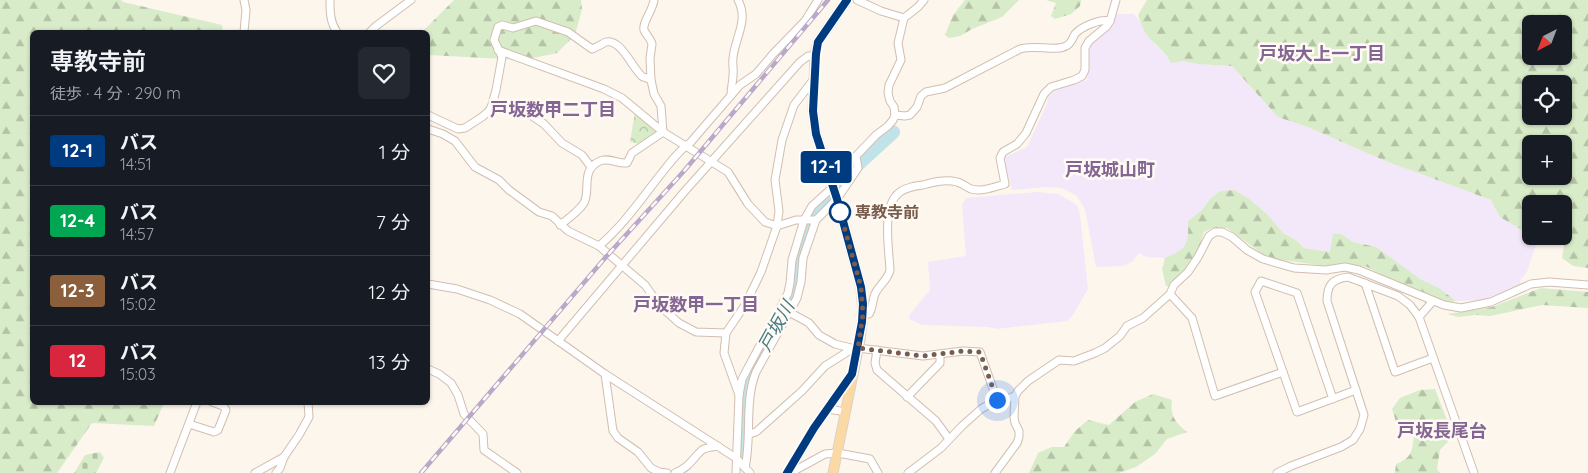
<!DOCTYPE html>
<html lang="ja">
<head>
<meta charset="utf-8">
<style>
	:root { --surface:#171b24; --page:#242831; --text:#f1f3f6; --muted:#9ea1a6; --line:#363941 }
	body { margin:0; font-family:Quicksand,"Noto Sans JP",sans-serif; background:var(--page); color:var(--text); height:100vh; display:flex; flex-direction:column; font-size:19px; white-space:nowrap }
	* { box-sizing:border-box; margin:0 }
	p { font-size:16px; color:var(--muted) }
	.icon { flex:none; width:28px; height:28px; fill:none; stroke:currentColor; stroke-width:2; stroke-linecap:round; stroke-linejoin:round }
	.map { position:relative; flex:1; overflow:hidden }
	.panel { position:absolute; left:30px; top:30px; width:400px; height:375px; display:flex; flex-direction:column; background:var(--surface); border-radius:8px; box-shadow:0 1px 4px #0004 }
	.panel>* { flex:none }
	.badge { padding:0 10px; border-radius:4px; font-size:18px; line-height:32px }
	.needle { width:32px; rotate:222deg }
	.controls { position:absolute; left:1522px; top:15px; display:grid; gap:10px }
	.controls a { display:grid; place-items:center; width:50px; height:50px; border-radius:8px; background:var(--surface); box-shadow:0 1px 4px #0004; font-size:25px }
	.you { position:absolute; width:25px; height:25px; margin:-12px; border:4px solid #fff; border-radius:50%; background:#1a73e8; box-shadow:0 0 0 8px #1a73e833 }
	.map>.badge { position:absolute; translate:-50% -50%; box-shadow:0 0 0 2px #fff }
	.round { display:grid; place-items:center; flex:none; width:52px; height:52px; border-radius:8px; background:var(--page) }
	.head { display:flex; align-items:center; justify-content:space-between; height:85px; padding:0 20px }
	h1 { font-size:24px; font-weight:600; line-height:38px }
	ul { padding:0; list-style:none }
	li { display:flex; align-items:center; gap:15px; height:70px; padding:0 20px; border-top:1px solid var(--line) }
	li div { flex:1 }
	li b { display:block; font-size:19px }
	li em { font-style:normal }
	li .badge { min-width:55px; font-weight:700; text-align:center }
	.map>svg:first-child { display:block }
	.education { fill:#f3e8fa }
	.forest { fill:url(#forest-firs); fill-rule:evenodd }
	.cemetery { fill:url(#cemetery-stones) }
	.park { fill:url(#park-crowns) }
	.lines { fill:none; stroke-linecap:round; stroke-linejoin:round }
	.river { stroke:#bfe3e8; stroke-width:14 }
	.minor-casing { stroke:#d1beb0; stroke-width:9 }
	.major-casing { stroke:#dad1cd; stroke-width:11 }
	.minor { stroke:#fff; stroke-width:7 }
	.major { stroke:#fbd9a5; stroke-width:9 }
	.rail-casing { stroke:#b9a8c9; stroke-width:4.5 }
	.rail { stroke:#fffaf3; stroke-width:2.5; stroke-dasharray:8; stroke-linecap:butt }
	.line-casing { stroke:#fff; stroke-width:11 }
	.line { stroke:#003b80; stroke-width:8 }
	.walk { stroke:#7a5c4d; stroke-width:5; stroke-dasharray:0 9 }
	.stop-dot { fill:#fff; stroke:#003b80; stroke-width:2.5 }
	.labels { text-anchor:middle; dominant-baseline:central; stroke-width:5; stroke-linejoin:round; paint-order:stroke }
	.stop-label { font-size:16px; font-weight:bold; fill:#7a5c4d; stroke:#fffaf3; text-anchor:start }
	.neighbourhood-label { font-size:18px; font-weight:bold; fill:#846695; stroke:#fffaf3 }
	.water-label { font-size:18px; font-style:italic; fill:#437c86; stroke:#fffaf3 }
</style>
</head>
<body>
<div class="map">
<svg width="1588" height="473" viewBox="0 0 1588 473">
	<defs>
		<pattern id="forest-firs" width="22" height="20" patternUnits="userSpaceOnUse" patternTransform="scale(1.25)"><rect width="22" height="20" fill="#d8ecc9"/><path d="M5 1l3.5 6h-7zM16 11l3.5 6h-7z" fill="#b4c2a5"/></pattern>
		<pattern id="cemetery-stones" width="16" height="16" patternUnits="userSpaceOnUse" patternTransform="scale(1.25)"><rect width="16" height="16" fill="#d8ecc9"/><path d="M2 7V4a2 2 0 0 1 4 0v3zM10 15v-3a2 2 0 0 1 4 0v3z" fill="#b4c2a5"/></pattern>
		<pattern id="park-crowns" width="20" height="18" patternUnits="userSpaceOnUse" patternTransform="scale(1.25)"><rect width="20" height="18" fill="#d8ecc9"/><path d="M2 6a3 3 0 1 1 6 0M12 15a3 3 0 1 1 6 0" fill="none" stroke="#b4c2a5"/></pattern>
	</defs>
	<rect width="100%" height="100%" fill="#fdf6ec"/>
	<!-- education -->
	<g class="education">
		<polygon points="1116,14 1134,14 1141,23 1146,34 1156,46 1168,56 1183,61 1198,64 1232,66 1278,117 1310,128 1383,160 1491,200 1500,217 1529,233 1531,233 1531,236 1539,236 1527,272 1521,279 1520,284 1494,298 1480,300 1456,301 1439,288 1420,279 1364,244 1353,242 1341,234 1330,252 1304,248 1297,241 1283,233 1267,214 1248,198 1234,190 1220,191 1211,198 1202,210 1188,221 1189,240 1179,252 1165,258 1147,257 1139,253 1132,262 1123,266 1096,267 1085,209 1076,195 1061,188 1046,187 1012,190 1003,158 1027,147 1046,106 1049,96 1054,91 1072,85 1082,80 1087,81 1090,46 1093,42 1112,27"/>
		<polygon points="1037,192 1058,194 1069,200 1077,205 1080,215 1088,289 1073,315 1067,321 997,329 988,327 922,325 909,319 910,314 930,290 928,262 966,256 962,205 966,198"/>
	</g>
	<!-- forest -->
	<g class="forest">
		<polygon points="0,0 121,0 123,2 222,25 223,32 32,32 32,402 164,403 154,426 92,423 57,473 0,473"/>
		<polygon points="454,0 581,0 582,9 575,35 557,53 524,60 428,55 428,32 422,32"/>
		<polygon points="965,0 1019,0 1002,17 972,29 960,36 949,38 945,35 953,15"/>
		<polygon points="1046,0 1081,0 1080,6 1071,14 1055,19 1051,16 1056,3"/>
		<path d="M1147,0H1588V268L1573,266L1562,258L1565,239L1554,236H1564V204H1531V233L1529,234L1500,217L1491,200L1383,160L1310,128L1278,117L1232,66L1198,64L1183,61L1171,63C1166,51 1154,45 1146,34C1143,29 1140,21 1138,15ZM1531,24H1564V56H1531ZM1531,84H1564V116H1531ZM1531,144H1564V176H1531Z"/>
		<path d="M1234,190L1248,198L1267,214L1283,233L1297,241L1304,248L1330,252L1333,234H1341L1353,242L1376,247L1420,279L1439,288L1456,301L1451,302L1439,300L1391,280L1367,267L1349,264L1327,266L1281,260L1264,255L1227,228H1212L1204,232C1201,243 1197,255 1190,265C1183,273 1177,277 1172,287L1166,286L1162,269L1165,258C1187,249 1189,244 1188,221L1202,210L1211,198L1220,191Z"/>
		<polygon points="1541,288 1588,292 1588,308 1542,305 1490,316 1476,315 1458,317 1448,314 1492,307"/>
		<path d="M1435,389L1453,436L1440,450L1437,469L1440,473H1395L1396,464C1413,457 1412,451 1414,435L1409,429L1398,428L1392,409L1400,398L1420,390Z"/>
		<path d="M1153,394L1172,400C1170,416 1175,422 1187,432L1167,439L1155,454L1136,467L1119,473H1029L1038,453L1052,447H1064L1075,431L1088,420L1109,425L1135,402Z"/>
	</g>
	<!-- cemetery -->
	<polygon class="cemetery" points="100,452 104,458 96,473 74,473 85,455"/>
	<!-- park -->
	<polygon class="park" points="635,112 657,129 656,133 639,144 630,142"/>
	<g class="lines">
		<!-- river -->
		<g class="river">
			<polyline points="839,185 857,165 893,132"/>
			<polyline points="744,454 742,418 742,398 748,377 767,341 794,294 797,262 803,243 811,221 826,202"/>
		</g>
		<defs>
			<g id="minor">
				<path d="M330,0C330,12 330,22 337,32"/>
				<path d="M654,0C653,10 642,23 644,30C646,35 651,39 652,44L650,58L651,80L654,94L661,106L663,132"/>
				<polyline points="857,0 881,11 904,18"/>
				<polyline points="244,32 246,10 244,0"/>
				<polyline points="370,32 376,26 411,0"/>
				<polyline points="498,50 604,89 622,98 663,132 728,172 748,204 765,222 777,226 796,220 816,220 837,199 858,168 856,156 876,135 888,126 893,120 895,115 894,107 890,101 888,93 889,85 901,60 898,43 904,18 918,7 924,0"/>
				<path d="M731,95C731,87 733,82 733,75C734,69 732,64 733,58C735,37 749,21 738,0"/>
				<polyline points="492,105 526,112 544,124 562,143 582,155 591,167"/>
				<path d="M428,115L458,129L465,128L482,117L489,111L492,105L496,90L502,57L494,40L498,27L502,25L513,28L536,21L568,32L592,49C597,47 602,44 606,42C621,38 633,70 643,77C644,77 649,79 651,80"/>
				<path d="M895,115L905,116L910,115L917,107L921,96L926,92L945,88L1020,49C1034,44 1055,52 1066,46C1071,44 1072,39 1075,34C1082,26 1100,19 1110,21"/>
				<polyline points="428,129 443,134 455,141 475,167 499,180 509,190 539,212 552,216 568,231 599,246 645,285 660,306 679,323 696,332 726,333"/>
				<path d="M560,225C568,219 578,212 584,203C591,190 580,170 600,161C609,157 617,164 627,163L632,153L663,132"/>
				<path d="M599,246C623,226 641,199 661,174C669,164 679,150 690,143L740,85L756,74L773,54L805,21L818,0"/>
				<polyline points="1365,283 1395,372 1433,358"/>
				<polyline points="428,284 457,289 490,300 520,314 605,374 736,458 750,473"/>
				<polyline points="1170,294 1192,318 1215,396 1283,372"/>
				<polyline points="789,312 809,323 819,335 835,344 855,349"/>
				<path d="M863,314H869C873,309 872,301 875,294C879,285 888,280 890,270C889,249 881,205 900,192C907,187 915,186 923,185C934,182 945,179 957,182C962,183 966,187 971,189C982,192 994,187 1005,184L1000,158L1003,152L1017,144L1026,133L1044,94L1051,87L1074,80L1082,76L1085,70V48L1089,41L1107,26L1110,21L1116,0"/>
				<polyline points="1419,317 1433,301"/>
				<polyline points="558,341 685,191 800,62 808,56 815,57"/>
				<polyline points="858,348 923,356 963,351 980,352 997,400"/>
				<polyline points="877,350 875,363 877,370 936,421 949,439"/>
				<polyline points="428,369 439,374 451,383 458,395 464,414 483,434 484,450 517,473"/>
				<polyline points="605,374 613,431 618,438 638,452 651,468 659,472 667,473"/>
				<polyline points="739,395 724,353 726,333 745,305 761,272 777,226 779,211 775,180 782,140 794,105 814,79"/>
				<polyline points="907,397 940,363 940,354"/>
				<polyline points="1333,399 1297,293 1261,281 1255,292 1297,412 1356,390"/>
				<polyline points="828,409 846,412"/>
				<polyline points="189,424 214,432 218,430 226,410 223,406 212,402"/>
				<polyline points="749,434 756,432 802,391 825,366 852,349"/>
				<path d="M745,468C752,437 744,402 756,372L797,298L801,282L803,258L816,220"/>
				<polyline points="788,471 792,472 825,454 838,453 870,459 878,473"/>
				<polyline points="170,473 197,402"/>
				<polyline points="255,473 284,457 299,435 309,417 308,402"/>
				<polyline points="276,473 280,468 284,457"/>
				<path d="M675,473C691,466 691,460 702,450C706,447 713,447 718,446"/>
				<polyline points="736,473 739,395 742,379 788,293 790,283 792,260 804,220 812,206 833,187"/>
				<polyline points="787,473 815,428 851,377"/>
				<polyline points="908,473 941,448 962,426 981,409 997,400 1001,401 1015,396"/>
				<polyline points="995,473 1017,443 1019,437 1019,431 1015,423 1014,417 1015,396 1018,391 1028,381 1059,360 1074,361 1095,353 1105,348 1120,336 1127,326 1143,318 1170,294 1174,285 1188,272 1198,257 1209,236 1215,232 1222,232 1232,237 1247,250 1263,259 1294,268 1326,270 1345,267 1359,270 1444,305 1461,308 1491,302 1531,284 1549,282 1588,285"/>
				<path d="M1277,473L1291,466L1341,447L1353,440L1360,429L1364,415L1327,301C1327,285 1332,279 1348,277L1398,296L1410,305L1419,317L1474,473"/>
			</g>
			<polyline id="major" points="833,473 860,340 863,314 861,287 837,199 816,134 813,111 815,54 818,42 847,0"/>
		</defs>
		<!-- minor casing -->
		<use href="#minor" class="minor-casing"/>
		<!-- major casing -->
		<use href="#major" class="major-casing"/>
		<!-- minor -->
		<use href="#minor" class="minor"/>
		<!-- major -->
		<use href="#major" class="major"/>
		<defs>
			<polyline id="rail" points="421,473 605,258 684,171 828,0"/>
		</defs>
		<!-- rail casing -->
		<use href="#rail" class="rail-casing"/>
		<!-- rail -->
		<use href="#rail" class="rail"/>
	</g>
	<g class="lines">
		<defs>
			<polyline id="line" points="787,473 814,428 852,374 862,322 863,304 861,287 837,199 816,134 813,111 816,54 818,42 847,0"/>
		</defs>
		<!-- line casing -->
		<use href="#line" class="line-casing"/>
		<!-- line -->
		<use href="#line" class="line"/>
		<!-- walk -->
		<polyline class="walk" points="840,212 861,287 863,314 858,348 923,356 963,351 980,352 997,400"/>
	</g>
	<!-- markers -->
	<circle class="stop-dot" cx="840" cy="212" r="10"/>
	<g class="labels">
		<!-- stop labels -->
		<g class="stop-label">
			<text x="855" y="212">専教寺前</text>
		</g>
		<!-- neighbourhood labels -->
		<g class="neighbourhood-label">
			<text x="1322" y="53">戸坂大上一丁目</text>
			<text x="553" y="109">戸坂数甲二丁目</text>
			<text x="1110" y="169">戸坂城山町</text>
			<text x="696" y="304">戸坂数甲一丁目</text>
			<text x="1442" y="430">戸坂長尾台</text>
		</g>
		<!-- water labels -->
		<g class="water-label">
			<text transform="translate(776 326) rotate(-61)">戸坂川</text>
		</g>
	</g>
</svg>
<div class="controls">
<a><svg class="needle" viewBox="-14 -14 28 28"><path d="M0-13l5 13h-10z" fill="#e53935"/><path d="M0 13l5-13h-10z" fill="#9ea1a6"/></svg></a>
<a><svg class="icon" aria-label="locate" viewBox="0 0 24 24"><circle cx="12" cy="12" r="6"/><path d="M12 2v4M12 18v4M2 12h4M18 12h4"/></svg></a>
<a>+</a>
<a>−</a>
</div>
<div class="you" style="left:997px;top:400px"></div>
<b class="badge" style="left:826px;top:167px;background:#003b80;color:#fff">12-1</b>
<section class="panel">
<div class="head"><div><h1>専教寺前</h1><p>徒歩 · 4 分 · 290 m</p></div><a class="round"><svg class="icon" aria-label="heart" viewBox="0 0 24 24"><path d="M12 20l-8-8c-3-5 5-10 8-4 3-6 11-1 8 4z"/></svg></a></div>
<ul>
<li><span class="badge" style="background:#003b80;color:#fff">12-1</span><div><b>バス</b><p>14:51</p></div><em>1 分</em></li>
<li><span class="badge" style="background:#00a651;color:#fff">12-4</span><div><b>バス</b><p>14:57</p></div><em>7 分</em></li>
<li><span class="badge" style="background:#8b5e3c;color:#fff">12-3</span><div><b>バス</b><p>15:02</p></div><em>12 分</em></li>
<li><span class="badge" style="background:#d7263d;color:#fff">12</span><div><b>バス</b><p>15:03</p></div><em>13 分</em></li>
</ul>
</section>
</div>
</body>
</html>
